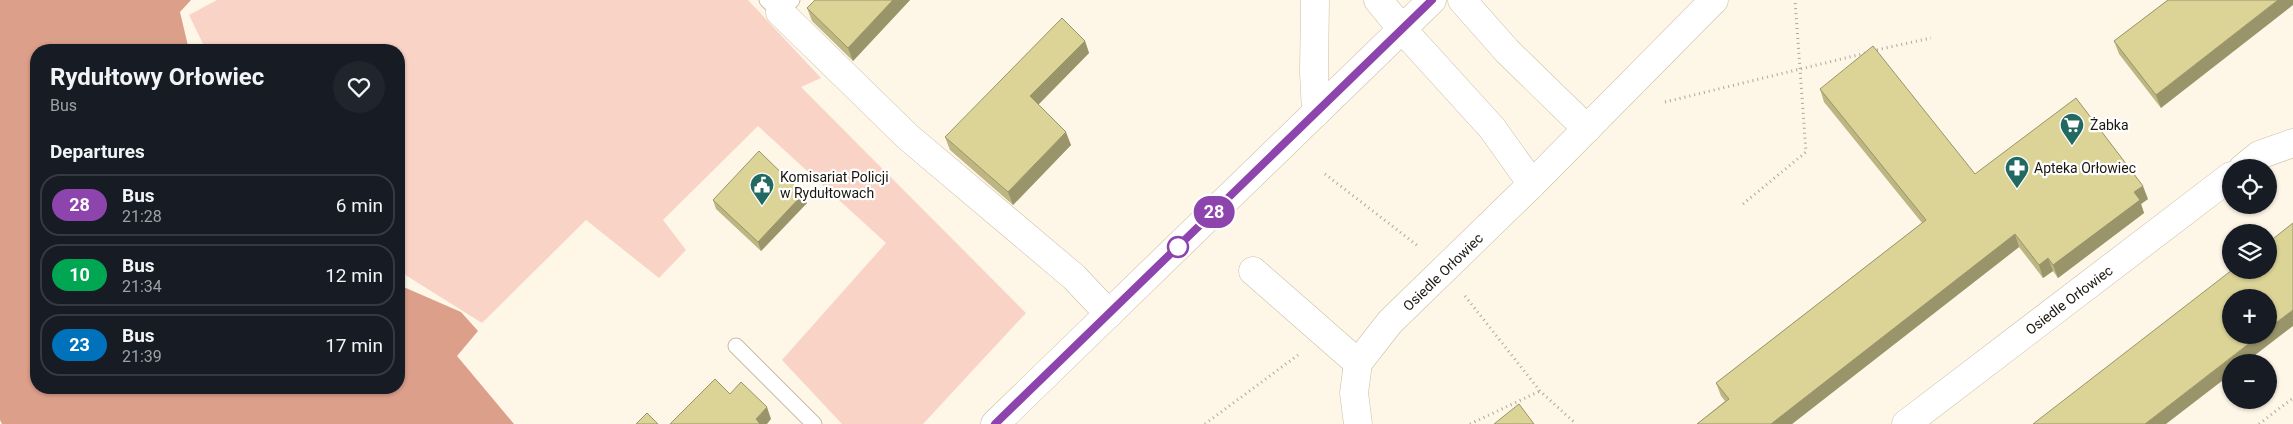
<!DOCTYPE html>
<html lang="en">
<head>
<meta charset="utf-8">
<style>
	:root { --surface:#171b24; --page:#20242c; --text:#f1f3f6; --muted:#9ea1a6; --line:#363941 }
	body { margin:0; font-family:Roboto,sans-serif; background:var(--page); color:var(--text); height:100vh; display:flex; flex-direction:column; font-size:19px; white-space:nowrap }
	* { box-sizing:border-box; margin:0 }
	p { font-size:16px; color:var(--muted) }
	.icon { flex:none; width:28px; height:28px; fill:none; stroke:currentColor; stroke-width:2; stroke-linecap:round; stroke-linejoin:round }
	.map { position:relative; flex:1; overflow:hidden }
	.side { position:absolute; left:30px; top:44px; width:375px; height:350px; display:flex; flex-direction:column; background:var(--surface); border-radius:20px; box-shadow:0 1px 4px #0004 }
	.side>* { flex:none }
	.badge { padding:0 10px; border-radius:16px; font-size:18px; line-height:32px }
	.tools { position:absolute; left:2222px; top:159px; display:grid; gap:10px }
	.tools a { display:grid; place-items:center; width:55px; height:55px; border-radius:50%; background:var(--surface); box-shadow:0 1px 4px #0004; font-size:25px }
	.map>.badge { position:absolute; translate:-50% -50%; box-shadow:0 0 0 2px #fff }
	h2 { padding:0 20px; font-size:19px; line-height:45px }
	.round { display:grid; place-items:center; flex:none; width:52px; height:52px; border-radius:26px; background:var(--page) }
	.headline { display:flex; align-items:center; justify-content:space-between; height:85px; padding:0 20px }
	h1 { font-size:24px; font-weight:700; line-height:38px }
	ul { padding:0; list-style:none }
	li { display:flex; align-items:center; gap:15px; height:62px; margin:0 10px 8px; padding:0 10px; border:2px solid var(--line); border-radius:20px }
	li div { flex:1 }
	li b { display:block; font-size:19px }
	li em { font-style:normal }
	li .badge { min-width:55px; font-weight:700; text-align:center }
	.map>svg:first-child { display:block }
	.green { fill:#f9d3c6 }
	.forest { fill:#dc9f8a }
	.lines { fill:none; stroke-linecap:round; stroke-linejoin:round }
	.service-casing { stroke:#cabda6; stroke-width:17 }
	.minor-casing { stroke:#cabda6; stroke-width:29 }
	.tertiary-casing { stroke:#cabda6; stroke-width:29 }
	.primary-casing { stroke:#cabda6; stroke-width:29 }
	.path { stroke:#aea79a; stroke-width:3; stroke-dasharray:1 4; stroke-linecap:butt }
	.service { stroke:#fff; stroke-width:15 }
	.minor { stroke:#fff; stroke-width:28 }
	.tertiary { stroke:#fff; stroke-width:28 }
	.primary { stroke:#fff; stroke-width:28 }
	.wall { fill:#bdb682 }
	.shaded-wall { fill:#9a946a }
	.building { fill:#dcd497; stroke:#9a946a }
	.line-casing { stroke:#fff; stroke-width:11 }
	.line { stroke:#8e44ad; stroke-width:8 }
	.stop-dot { fill:#fff; stroke:#8e44ad; stroke-width:2.5 }
	.labels { text-anchor:middle; dominant-baseline:central; stroke-width:4.5; stroke-linejoin:round; paint-order:stroke }
	.poi-label { font-size:14px; fill:#1b160e; stroke:#fff; text-anchor:start }
	.street-label { font-size:14px; fill:#1b160e; stroke:#fff }
</style>
</head>
<body>
<div class="map">
<svg width="2293" height="424" viewBox="0 0 2293 424">
	<rect width="100%" height="100%" fill="#fef6e7"/>
	<!-- green -->
	<polygon class="green" points="217,0 748,0 821,78 801,87 1026,313 923,424 842,424 782,360 886,243 758,126 663,220 686,250 659,278 586,220 482,323 399,271 399,50 206,50 189,15"/>
	<!-- forest -->
	<polygon class="forest" points="0,0 191,0 180,12 189,50 36,50 36,388 399,388 399,285 461,312 478,331 457,356 514,424 2,424 0,420"/>
	<g class="lines">
		<defs>
			<g id="service">
				<polyline points="767,0 780,12 792,0"/>
				<polyline points="736,346 814,424"/>
			</g>
			<g id="minor">
				<polyline points="1462,0 1507,51 1587,129"/>
				<polyline points="780,12 908,137 1074,277 1109,314"/>
				<polyline points="1402,29 1492,128 1532,184"/>
				<polyline points="2243,168 2259,155 2293,143"/>
				<polyline points="1253,271 1358,363"/>
				<polyline points="1358,424 1354,393 1358,363 1390,322 1532,184 1714,0"/>
				<polyline points="1906,424 2231,176"/>
			</g>
			<g id="tertiary">
				<polyline points="1315,0 1314,72 1316,113"/>
				<polyline points="1378,0 1402,29"/>
			</g>
			<polyline id="primary" points="995,424 1432,0"/>
		</defs>
		<!-- service casing -->
		<use href="#service" class="service-casing"/>
		<!-- minor casing -->
		<use href="#minor" class="minor-casing"/>
		<!-- tertiary casing -->
		<use href="#tertiary" class="tertiary-casing"/>
		<!-- primary casing -->
		<use href="#primary" class="primary-casing"/>
		<!-- path -->
		<g class="path">
			<polyline points="1872,51 1931,38"/>
			<polyline points="1665,102 1866,53"/>
			<polyline points="1325,174 1418,246"/>
			<polyline points="1743,204 1806,152 1795,0"/>
			<polyline points="1465,296 1540,391 1576,424"/>
			<polyline points="1205,424 1298,355"/>
			<polyline points="1470,424 1540,391"/>
			<polyline points="2259,424 2293,398"/>
		</g>
		<!-- service -->
		<use href="#service" class="service"/>
		<!-- minor -->
		<use href="#minor" class="minor"/>
		<!-- tertiary -->
		<use href="#tertiary" class="tertiary"/>
		<!-- primary -->
		<use href="#primary" class="primary"/>
	</g>
	<!-- wall -->
	<g class="wall">
		<polygon points="815,0 910,0 853,61 812,21 807,8"/>
		<polygon points="2168,0 2161,108 2119,54 2114,41"/>
		<polygon points="1085,41 1089,53 1038,105 1071,145 1013,205 950,150 945,137"/>
		<polygon points="1820,89 1975,174 2148,199 2141,204 2144,213 2058,278 2053,271 2043,278 2019,247 1792,424 1697,424 1725,401 1721,396 1716,383 1922,223 1824,102"/>
		<polygon points="713,200 807,203 761,251 716,209"/>
	</g>
	<!-- shaded-wall -->
	<g class="shaded-wall">
		<polygon points="893,0 910,0 853,61 848,48"/>
		<polygon points="2278,0 2293,0 2293,5 2161,108 2156,95"/>
		<polygon points="1085,41 1089,53 1034,109 1030,96"/>
		<polygon points="1066,132 1071,145 1013,205 1008,192"/>
		<polygon points="2143,186 2148,199 2141,204 2144,213 2058,278 2053,265 2134,192"/>
		<polygon points="803,194 807,203 761,251 758,242"/>
		<polygon points="2015,234 2019,247 1792,424 1771,424"/>
		<polygon points="2048,258 2053,271 2043,278 2039,265"/>
		<polygon points="2293,310 2293,326 2246,362 2231,362 2231,374 2166,424 2145,424 2260,335 2269,335 2269,328"/>
		<polygon points="767,407 771,419 767,424 757,424 756,419"/>
	</g>
	<!-- building -->
	<g class="building">
		<polygon points="815,0 893,0 848,48 807,8"/>
		<polygon points="2168,0 2278,0 2156,95 2114,41"/>
		<polygon points="1062,18 1085,41 1030,96 1066,132 1008,192 945,137"/>
		<polygon points="1873,46 1975,174 2076,98 2143,186 2134,192 2140,200 2053,265 2048,258 2039,265 2015,234 1771,424 1697,424 1729,399 1716,383 1926,220 1820,89"/>
		<polygon points="759,151 803,194 758,242 713,200"/>
		<polygon points="2293,223 2293,310 2269,328 2269,298 2231,298 2231,335 2260,335 2145,424 2033,424 2232,270 2269,270 2269,242"/>
		<polygon points="715,379 730,394 741,382 767,407 756,419 760,424 670,424"/>
		<polygon points="1519,404 1534,424 1494,424"/>
		<polygon points="647,413 658,424 636,424"/>
	</g>
	<g class="lines">
		<defs>
			<polyline id="line" points="995,424 1432,0"/>
		</defs>
		<!-- line casing -->
		<use href="#line" class="line-casing"/>
		<!-- line -->
		<use href="#line" class="line"/>
	</g>
	<!-- icons -->
	<defs>
		<symbol id="supermarket-pin" viewBox="-11 -11 22 30"><path d="M0 17L-7.5 6A9.5 9.5 0 1 1 7.5 6Z" fill="#226a61" stroke="#fff"/><path d="M-6-5.5h2.5l.6 2H6L4.5 2H-2.5L-4.4-4H-6ZM-1.5 3.2a1.3 1.3 0 1 0 .1 0ZM3 3.2a1.3 1.3 0 1 0 .1 0Z" fill="#fff"/></symbol>
		<symbol id="pharmacy-pin" viewBox="-11 -11 22 30"><path d="M0 17L-7.5 6A9.5 9.5 0 1 1 7.5 6Z" fill="#226a61" stroke="#fff"/><path d="M-2-6h4v4h4v4h-4v4h-4v-4h-4v-4h4Z" fill="#fff"/></symbol>
		<symbol id="civic-pin" viewBox="-11 -11 22 30"><path d="M0 17L-7.5 6A9.5 9.5 0 1 1 7.5 6Z" fill="#226a61" stroke="#fff"/><path d="M-.6-6.5H3V-4.5H.6V-3L4-1V1h2V6H-6V1h2V-1L-.6-3ZM-1.2 2.5V6h2.4V2.5Z" fill="#fff"/></symbol>
	</defs>
	<g fill-rule="evenodd">
		<use href="#supermarket-pin" x="2058" y="111" width="28" height="38"/>
		<use href="#pharmacy-pin" x="2003" y="154" width="28" height="38"/>
		<use href="#civic-pin" x="748" y="171" width="28" height="38"/>
	</g>
	<!-- markers -->
	<circle class="stop-dot" cx="1178" cy="247" r="10"/>
	<g class="labels">
		<!-- poi labels -->
		<g class="poi-label">
			<text x="2090" y="125">Żabka</text>
			<text x="2034" y="168">Apteka Orłowiec</text>
			<text x="780" y="177">Komisariat Policji<tspan x="780" dy="16">w Rydułtowach</tspan></text>
		</g>
		<!-- street labels -->
		<g class="street-label">
			<text transform="translate(1443 272) rotate(-44)">Osiedle Orłowiec</text>
			<text transform="translate(2069 300) rotate(-37)">Osiedle Orłowiec</text>
		</g>
	</g>
</svg>
<div class="tools">
<a><svg class="icon" aria-label="locate" viewBox="0 0 24 24"><circle cx="12" cy="12" r="6"/><path d="M12 2v4M12 18v4M2 12h4M18 12h4"/></svg></a>
<a><svg class="icon" aria-label="layers" viewBox="0 0 24 24"><path d="M12 4l9 5-9 5-9-5zM3 14l9 5 9-5"/></svg></a>
<a>+</a>
<a>−</a>
</div>
<b class="badge" style="left:1214px;top:212px;background:#8e44ad;color:#fff">28</b>
<section class="side">
<div class="headline"><div><h1>Rydułtowy Orłowiec</h1><p>Bus</p></div><a class="round"><svg class="icon" aria-label="heart" viewBox="0 0 24 24"><path d="M12 20l-8-8c-3-5 5-10 8-4 3-6 11-1 8 4z"/></svg></a></div>
<h2>Departures</h2>
<ul>
<li><span class="badge" style="background:#8e44ad;color:#fff">28</span><div><b>Bus</b><p>21:28</p></div><em>6 min</em></li>
<li><span class="badge" style="background:#00a651;color:#fff">10</span><div><b>Bus</b><p>21:34</p></div><em>12 min</em></li>
<li><span class="badge" style="background:#0072bc;color:#fff">23</span><div><b>Bus</b><p>21:39</p></div><em>17 min</em></li>
</ul>
</section>
</div>
</body>
</html>
